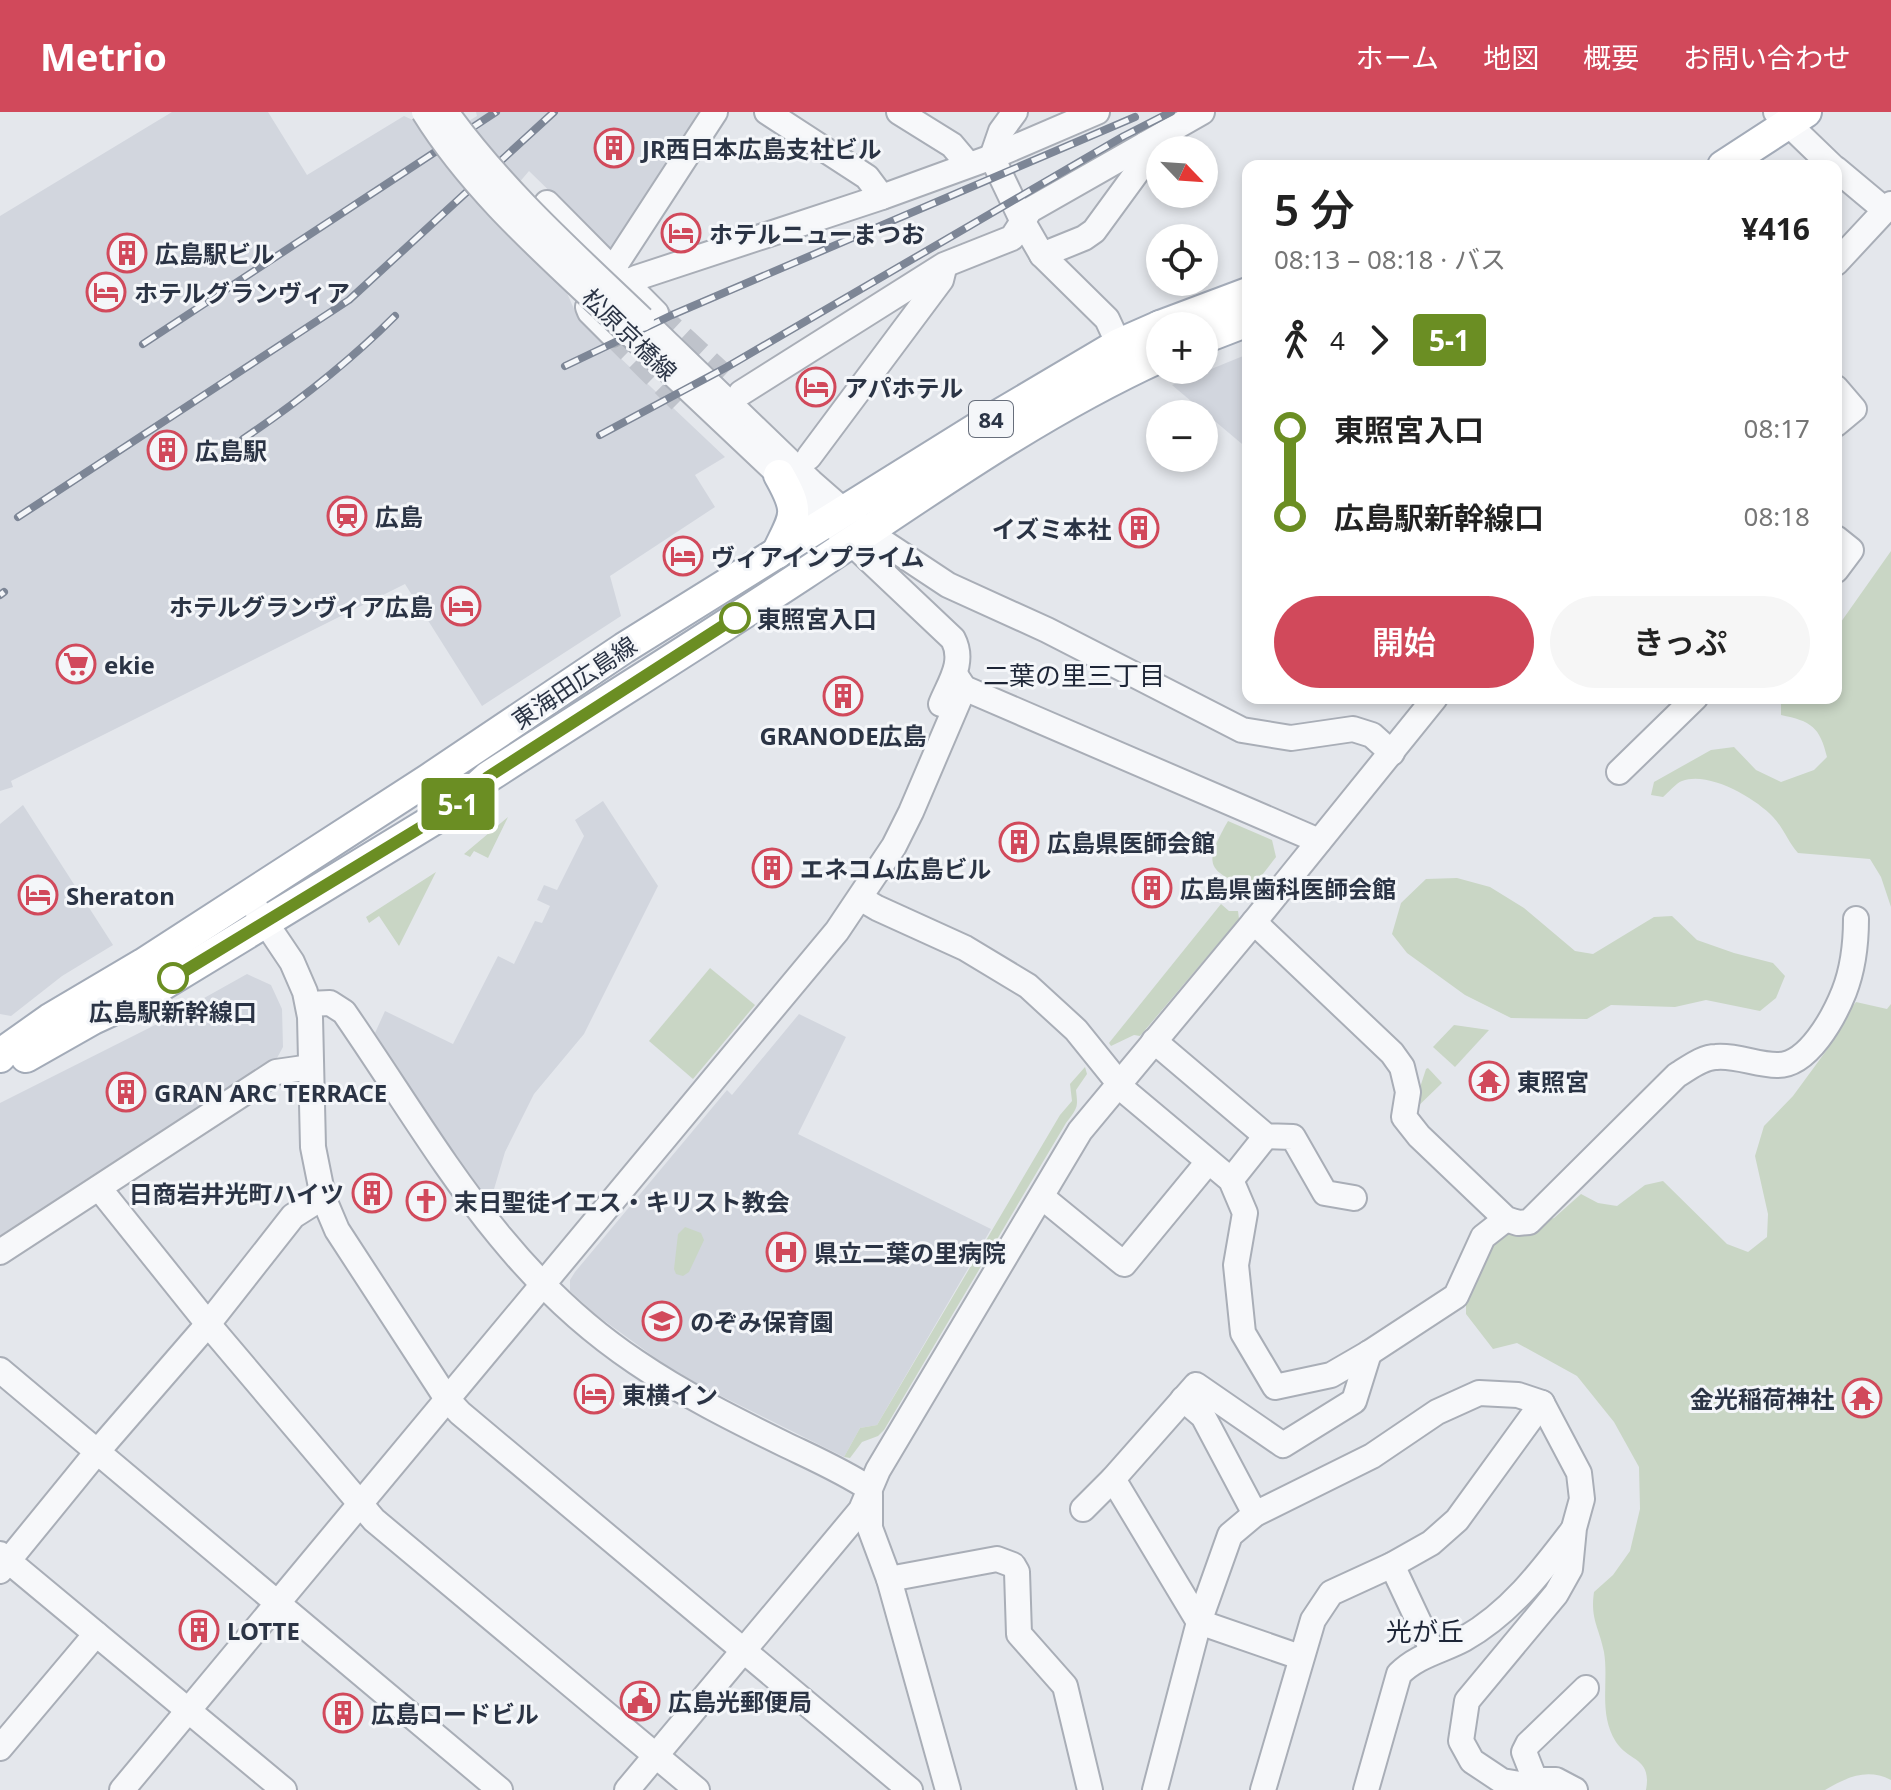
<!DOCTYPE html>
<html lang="ja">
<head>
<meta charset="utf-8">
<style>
	:root { --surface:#fff; --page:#f6f6f6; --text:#222; --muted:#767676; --accent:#d1495b }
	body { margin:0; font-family:"Noto Sans","Noto Sans JP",sans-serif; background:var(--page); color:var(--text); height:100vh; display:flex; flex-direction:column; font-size:30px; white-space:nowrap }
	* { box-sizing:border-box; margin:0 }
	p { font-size:26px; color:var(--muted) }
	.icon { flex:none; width:44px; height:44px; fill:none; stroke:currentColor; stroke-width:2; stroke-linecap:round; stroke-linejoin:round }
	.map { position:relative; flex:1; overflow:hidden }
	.details { position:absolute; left:1242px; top:48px; width:600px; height:544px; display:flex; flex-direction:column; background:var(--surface); border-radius:16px; box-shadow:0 4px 12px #0003 }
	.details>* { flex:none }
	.badge { padding:0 16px; border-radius:6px; font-size:28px; line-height:52px }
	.needle { width:52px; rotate:115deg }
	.tools { position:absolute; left:1146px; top:24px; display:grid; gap:16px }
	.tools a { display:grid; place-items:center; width:72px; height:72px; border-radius:50%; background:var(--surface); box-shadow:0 4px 12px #0003; font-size:40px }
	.map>.badge { position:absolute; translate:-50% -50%; box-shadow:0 0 0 4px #fff }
	.legs { display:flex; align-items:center; gap:12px; height:88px; padding:0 32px; font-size:26px }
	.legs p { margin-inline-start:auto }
	.head { display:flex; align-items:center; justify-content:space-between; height:136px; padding:0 32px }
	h1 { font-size:44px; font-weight:600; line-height:60px }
	.cta { display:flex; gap:16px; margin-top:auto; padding:16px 32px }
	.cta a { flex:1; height:92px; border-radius:48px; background:var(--accent); color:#fff; font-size:32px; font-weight:600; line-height:92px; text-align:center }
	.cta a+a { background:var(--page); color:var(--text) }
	ul { padding:0 32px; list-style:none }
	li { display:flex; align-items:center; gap:28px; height:88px; font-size:30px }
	li i { display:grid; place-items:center; width:12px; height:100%; margin:0 10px; background:currentColor }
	li i::after { content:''; width:20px; height:20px; margin:-10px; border:6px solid; border-radius:50%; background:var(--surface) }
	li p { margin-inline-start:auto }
	li:first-child i { background:linear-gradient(#0000 50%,currentColor 0) }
	li:last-child i { background:linear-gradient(currentColor 50%,#0000 0) }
	header { display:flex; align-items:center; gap:48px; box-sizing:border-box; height:112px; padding:0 40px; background:var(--accent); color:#fff }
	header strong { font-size:38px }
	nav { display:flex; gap:44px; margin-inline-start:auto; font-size:28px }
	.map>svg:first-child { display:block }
	.built { fill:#d2d6de }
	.green { fill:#c9d6c5 }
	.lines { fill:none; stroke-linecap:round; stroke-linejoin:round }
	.minor-tunnel { stroke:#bfc3cb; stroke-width:24; stroke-dasharray:24 12; stroke-linecap:butt }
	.minor-casing { stroke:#a9aeb7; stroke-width:28 }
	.major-casing { stroke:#a3abb8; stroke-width:34 }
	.minor { stroke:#f7f8fa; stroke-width:24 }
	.major { stroke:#fff; stroke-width:30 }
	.rail-casing { stroke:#7d8696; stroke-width:8 }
	.rail { stroke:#f4f6f9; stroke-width:5; stroke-dasharray:15; stroke-linecap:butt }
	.minor-bridge-casing { stroke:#a9aeb7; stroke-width:28; stroke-linecap:butt }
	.minor-bridge { stroke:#f7f8fa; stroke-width:24 }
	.line-1-casing { stroke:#fff; stroke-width:18 }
	.line-1 { stroke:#6b8e23; stroke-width:12 }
	.stop-1-dot { fill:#fff; stroke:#6b8e23; stroke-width:4 }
	.labels { text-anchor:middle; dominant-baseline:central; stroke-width:6; stroke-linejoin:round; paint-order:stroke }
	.shield { fill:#f4f6f9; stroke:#676e7b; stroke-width:2 }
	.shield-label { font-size:22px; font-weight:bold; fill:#2b3445 }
	.poi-label { font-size:24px; font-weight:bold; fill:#2b3445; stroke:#f4f6f9; text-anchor:start }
	.street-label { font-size:24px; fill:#2b3445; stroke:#f4f6f9 }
	.stop-label { font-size:24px; font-weight:bold; fill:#2b3445; stroke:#f4f6f9; text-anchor:start }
	.neighbourhood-label { font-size:26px; fill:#1d2536; stroke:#f4f6f9 }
</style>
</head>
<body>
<header>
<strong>Metrio</strong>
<nav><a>ホーム</a><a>地図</a><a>概要</a><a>お問い合わせ</a></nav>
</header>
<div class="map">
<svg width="1891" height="1678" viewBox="0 0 1891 1678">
	<rect width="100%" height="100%" fill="#e4e7ec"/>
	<!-- built -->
	<g class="built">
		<polygon points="172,0 268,0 307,63 404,4 417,10 432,31 477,4 476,0 707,0 612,140 529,59 491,104 563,172 578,206 725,345 695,363 715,395 610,464 621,504 482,594 405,472 11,669 13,675 0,679 0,104"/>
		<polygon points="1248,242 1248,337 1172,273"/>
		<polygon points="603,689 658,774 584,922 534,982 505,1040 489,1094 470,1068 375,921 385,899 453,932 498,844 514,852 535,809 542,811 550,794 537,788 544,773 557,778 584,724 575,708"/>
		<polygon points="23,693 113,833 62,864 11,904 0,902 0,712"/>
		<polygon points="247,862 271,873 282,897 283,935 277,946 0,1126 0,991 163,909"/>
		<polygon points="799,902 846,925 798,1022 991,1117 877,1313 860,1316 844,1345 703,1275 665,1253 595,1202 570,1179 570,1168 575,1160 727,978 732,983"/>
	</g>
	<!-- green -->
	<g class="green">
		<path d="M1891,439V795L1881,765L1870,747L1798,741C1788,730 1783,715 1773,705C1755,686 1709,659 1682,669C1676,671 1668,681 1663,685L1651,683L1654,670L1711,638L1734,635L1756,658L1781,670L1814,658L1827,645C1820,615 1811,609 1781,603V586H1836V517Z"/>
		<polygon points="508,705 488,746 474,739 470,745 464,742"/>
		<path d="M1228,709L1272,728L1276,745L1252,776C1206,759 1203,753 1228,709Z"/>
		<polygon points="436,760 399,834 379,804 369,811 366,805"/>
		<polygon points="1457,766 1490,775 1524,796 1575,839 1593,842 1654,805 1672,804 1697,828 1734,841 1773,851 1785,864 1776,886 1760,899 1706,888 1675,895 1611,893 1587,907 1511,906 1465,883 1407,841 1392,822 1401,791 1426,767"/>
		<polygon points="1221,792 1229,799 1238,799 1239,807 1140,924 1134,923 1111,934 1109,931"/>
		<polygon points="710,856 755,893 693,967 649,929"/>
		<path d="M1856,890L1887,897L1891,892V1668C1867,1656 1847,1665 1825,1678H1646C1652,1645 1629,1650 1616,1630C1598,1602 1609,1570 1604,1540C1599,1515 1590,1507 1594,1480L1613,1463L1630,1439L1640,1397L1639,1355L1614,1310L1577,1264L1517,1231L1493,1237L1466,1202V1176L1485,1136L1502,1120L1554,1106L1581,1082L1598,1091L1617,1094L1645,1073L1663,1069L1727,1132L1748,1140L1767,1125L1768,1102L1755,1044L1764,1014L1793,984L1826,939L1845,904Z"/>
		<polygon points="1454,913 1489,918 1455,955 1433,935"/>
		<path d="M1085,955L1087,962L1076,978C1078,996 1078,995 1066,1011L884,1318L878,1324L862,1330L850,1346L844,1345L860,1316L877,1313L1060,1003L1072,989L1070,972Z"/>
		<polygon points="1428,956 1442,971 1412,1000 1426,957"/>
		<polygon points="685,1115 701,1121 704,1128 689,1160 683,1164 676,1162 674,1157 678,1122"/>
	</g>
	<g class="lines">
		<!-- minor-tunnel -->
		<g class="minor-tunnel">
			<polyline points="656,201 724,264"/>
			<polyline points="612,222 680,289"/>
		</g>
		<defs>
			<g id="minor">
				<polyline points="767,0 867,65 882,85"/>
				<polyline points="899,0 952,33 968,52"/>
				<polyline points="1015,0 1001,19 992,45 1023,110 1042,143 1107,207 1125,246"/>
				<polyline points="1776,0 1832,54"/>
				<polyline points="1836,57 1885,98"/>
				<polyline points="547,91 656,201"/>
				<polyline points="1042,143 1084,126 1094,119 1151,41 1146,32"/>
				<polyline points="1836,151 1891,92"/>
				<polyline points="629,175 636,166 882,85 992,45 1097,0"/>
				<polyline points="642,207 811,370 868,420 948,473 1047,518 1242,618 1291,626 1353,617 1372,623 1392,641"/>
				<path d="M624,216L953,527C965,550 950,570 941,592"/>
				<polyline points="612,222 590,200 588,195 715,0"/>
				<polyline points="1836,276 1854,297 1836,312"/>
				<polyline points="741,281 944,153 1012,126 1030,98 1202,0"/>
				<polyline points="809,345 941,168 944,156"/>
				<polyline points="1836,426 1851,438 1836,458"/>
				<polyline points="956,564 964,576 1319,729"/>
				<polyline points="1619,660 1695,586"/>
				<polyline points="860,786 877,796 965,836 1028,874 1076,918 1126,980 1231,1068 1245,1101 1236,1153 1243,1221 1275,1275 1331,1263 1369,1241 1456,1184 1483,1125 1506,1107"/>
				<polyline points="255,795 292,850 305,880 310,905 313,1035 323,1085 337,1118 447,1287 460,1301 910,1678"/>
				<path d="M1254,810L1392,941L1402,955L1408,980L1404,1005L1419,1024L1506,1107L1518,1111L1529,1110L1677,963C1689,956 1702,945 1716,945C1736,943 1757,953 1777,953C1808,954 1834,905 1844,880C1853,857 1856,831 1856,807"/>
				<path d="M308,892L330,891L344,900C434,1030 500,1159 636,1250C683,1282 733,1307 784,1332C813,1346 843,1359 870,1377"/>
				<polyline points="1154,929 1266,1024 1293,1025 1325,1081 1354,1086"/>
				<polyline points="1231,1068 1266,1024"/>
				<polyline points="99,1076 208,1212 374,1408 697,1678"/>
				<polyline points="1042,1085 1124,1152 1208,1050"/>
				<polyline points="0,1140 276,960 311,955"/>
				<polyline points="0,1258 500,1678"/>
				<polyline points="1183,1287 1203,1304 1255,1402"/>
				<polyline points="1113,1367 1199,1510 1300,1545"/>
				<polyline points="870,1383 870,1416 889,1467 948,1678"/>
				<polyline points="1083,1397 1113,1367 1196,1273 1283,1333 1354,1289 1369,1241"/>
				<polyline points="0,1442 284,1678"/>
				<polyline points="1392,1453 1433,1540"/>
				<polyline points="0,1459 97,1340 208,1212 293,1104 323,1085"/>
				<polyline points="889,1467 997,1447 1013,1453 1017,1460 1019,1522 1065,1574 1090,1678"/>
				<polyline points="0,1636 96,1522"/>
				<polyline points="1535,1668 1524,1640 1528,1632 1586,1576"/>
				<polyline points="122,1678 837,819 894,734 911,700 964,576"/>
				<polyline points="627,1678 861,1398 878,1358 1080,1019 1254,810 1435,586"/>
				<polyline points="1155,1678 1199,1510 1230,1423 1255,1402 1372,1344 1437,1300 1479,1281 1518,1283 1542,1291 1579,1361 1582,1387 1574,1416 1570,1457 1556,1482 1467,1589 1461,1629 1472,1649 1502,1669 1520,1672 1535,1668 1556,1668 1575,1678"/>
				<polyline points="1263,1678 1313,1508 1331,1481 1392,1453 1431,1431 1457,1408 1542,1291"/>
				<path d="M1366,1678L1399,1562C1418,1543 1442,1539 1464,1527C1510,1501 1541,1460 1573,1418"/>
			</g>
			<g id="major">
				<polyline points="1723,54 1806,0"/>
				<polyline points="1160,214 1248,181"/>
				<polyline points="1204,226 1248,209"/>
				<path d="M777,441C795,403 801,402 779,363"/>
				<polyline points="0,945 6,938 50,907 143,852 429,667 624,536 987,310 1119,232 1160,214"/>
				<path d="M26,945L93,907L149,881L456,694L488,665C593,597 699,531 804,462C919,386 1033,303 1160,245"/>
			</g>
		</defs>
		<!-- minor casing -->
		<use href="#minor" class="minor-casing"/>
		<!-- major casing -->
		<use href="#major" class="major-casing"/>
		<!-- minor -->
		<use href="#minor" class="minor"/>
		<!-- major -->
		<use href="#major" class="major"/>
		<defs>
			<g id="rail">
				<polyline points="143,232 496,0"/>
				<polyline points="565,254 672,203 1135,5"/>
				<polyline points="600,323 727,255 1124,24 1171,0"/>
				<path d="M243,327C298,290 348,251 395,204"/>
				<polyline points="18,405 349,188 554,0"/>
				<polyline points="0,483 4,480"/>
			</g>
		</defs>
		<!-- rail casing -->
		<use href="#rail" class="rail-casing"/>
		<!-- rail -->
		<use href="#rail" class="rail"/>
		<defs>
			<g id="minor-bridge">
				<path d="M424,0C476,84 553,148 624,216"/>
				<path d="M446,0C502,78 573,141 642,207"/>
			</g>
		</defs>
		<!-- minor-bridge casing -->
		<use href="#minor-bridge" class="minor-bridge-casing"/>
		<!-- minor-bridge -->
		<use href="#minor-bridge" class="minor-bridge"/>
	</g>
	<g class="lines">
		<defs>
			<polyline id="line-1" points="173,866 456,694 488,665 735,506"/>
		</defs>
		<!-- line-1 casing -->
		<use href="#line-1" class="line-1-casing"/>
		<!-- line-1 -->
		<use href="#line-1" class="line-1"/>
	</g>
	<!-- icons -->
	<defs>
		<symbol id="building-ring" viewBox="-11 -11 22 22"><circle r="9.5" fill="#f4f6f9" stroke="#d1495b" stroke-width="1.5"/><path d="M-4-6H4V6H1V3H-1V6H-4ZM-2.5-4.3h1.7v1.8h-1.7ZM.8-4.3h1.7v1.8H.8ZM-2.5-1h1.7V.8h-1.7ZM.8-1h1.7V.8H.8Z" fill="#d1495b"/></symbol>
		<symbol id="hotel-ring" viewBox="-11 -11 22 22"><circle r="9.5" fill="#f4f6f9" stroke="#d1495b" stroke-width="1.5"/><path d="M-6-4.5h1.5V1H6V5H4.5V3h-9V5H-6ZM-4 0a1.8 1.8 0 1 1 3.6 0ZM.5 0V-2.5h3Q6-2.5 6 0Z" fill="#d1495b"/></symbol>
		<symbol id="station-ring" viewBox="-11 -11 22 22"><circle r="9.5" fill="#f4f6f9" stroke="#d1495b" stroke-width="1.5"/><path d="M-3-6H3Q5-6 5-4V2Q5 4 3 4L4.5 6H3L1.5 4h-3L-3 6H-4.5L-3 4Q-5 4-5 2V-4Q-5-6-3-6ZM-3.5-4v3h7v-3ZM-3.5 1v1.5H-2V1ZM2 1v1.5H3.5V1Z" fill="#d1495b"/></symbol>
		<symbol id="supermarket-ring" viewBox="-11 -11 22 22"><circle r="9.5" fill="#f4f6f9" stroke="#d1495b" stroke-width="1.5"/><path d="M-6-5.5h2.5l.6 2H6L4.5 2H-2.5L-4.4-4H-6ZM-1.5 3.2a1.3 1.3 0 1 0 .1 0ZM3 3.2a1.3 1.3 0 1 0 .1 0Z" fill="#d1495b"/></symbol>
		<symbol id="temple-ring" viewBox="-11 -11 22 22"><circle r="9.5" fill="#f4f6f9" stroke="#d1495b" stroke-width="1.5"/><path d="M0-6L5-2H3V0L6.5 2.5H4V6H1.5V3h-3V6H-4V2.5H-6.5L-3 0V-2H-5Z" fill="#d1495b"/></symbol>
		<symbol id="church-ring" viewBox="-11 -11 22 22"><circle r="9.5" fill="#f4f6f9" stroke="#d1495b" stroke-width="1.5"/><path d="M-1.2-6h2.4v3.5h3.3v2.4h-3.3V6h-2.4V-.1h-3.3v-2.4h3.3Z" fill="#d1495b"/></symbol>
		<symbol id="hospital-ring" viewBox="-11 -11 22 22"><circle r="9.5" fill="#f4f6f9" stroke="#d1495b" stroke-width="1.5"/><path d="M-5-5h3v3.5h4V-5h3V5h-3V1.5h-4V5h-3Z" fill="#d1495b"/></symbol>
		<symbol id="school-ring" viewBox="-11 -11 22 22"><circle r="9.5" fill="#f4f6f9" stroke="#d1495b" stroke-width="1.5"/><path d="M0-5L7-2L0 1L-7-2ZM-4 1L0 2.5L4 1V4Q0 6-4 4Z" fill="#d1495b"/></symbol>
		<symbol id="civic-ring" viewBox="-11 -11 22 22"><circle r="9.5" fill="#f4f6f9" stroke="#d1495b" stroke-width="1.5"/><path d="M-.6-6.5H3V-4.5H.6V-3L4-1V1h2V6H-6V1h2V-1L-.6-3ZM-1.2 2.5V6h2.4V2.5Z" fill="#d1495b"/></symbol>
	</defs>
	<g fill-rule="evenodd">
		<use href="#building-ring" x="592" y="14" width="44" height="44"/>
		<use href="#hotel-ring" x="659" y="99" width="44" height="44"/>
		<use href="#building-ring" x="105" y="119" width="44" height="44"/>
		<use href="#hotel-ring" x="84" y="158" width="44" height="44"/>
		<use href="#hotel-ring" x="794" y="253" width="44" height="44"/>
		<use href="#building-ring" x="145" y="316" width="44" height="44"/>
		<use href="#station-ring" x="325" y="382" width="44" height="44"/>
		<use href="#building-ring" x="1117" y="394" width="44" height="44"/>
		<use href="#hotel-ring" x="661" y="422" width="44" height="44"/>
		<use href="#hotel-ring" x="439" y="472" width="44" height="44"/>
		<use href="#supermarket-ring" x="54" y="530" width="44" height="44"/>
		<use href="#building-ring" x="821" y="562" width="44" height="44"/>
		<use href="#building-ring" x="997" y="708" width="44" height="44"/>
		<use href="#building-ring" x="750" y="734" width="44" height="44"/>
		<use href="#building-ring" x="1130" y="754" width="44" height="44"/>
		<use href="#hotel-ring" x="16" y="761" width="44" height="44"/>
		<use href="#temple-ring" x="1467" y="947" width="44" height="44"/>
		<use href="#building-ring" x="104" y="958" width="44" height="44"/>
		<use href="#building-ring" x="350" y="1059" width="44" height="44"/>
		<use href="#church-ring" x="404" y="1067" width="44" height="44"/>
		<use href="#hospital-ring" x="764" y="1118" width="44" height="44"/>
		<use href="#school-ring" x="640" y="1187" width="44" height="44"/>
		<use href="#hotel-ring" x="572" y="1260" width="44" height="44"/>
		<use href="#temple-ring" x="1840" y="1264" width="44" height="44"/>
		<use href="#building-ring" x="177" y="1496" width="44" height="44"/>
		<use href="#civic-ring" x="618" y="1567" width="44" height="44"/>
		<use href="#building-ring" x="321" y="1579" width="44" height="44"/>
	</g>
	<!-- markers -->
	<g class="stop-1-dot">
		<circle cx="735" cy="506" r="14"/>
		<circle cx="173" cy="866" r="14"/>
	</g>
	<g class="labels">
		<!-- shield labels -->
		<rect class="shield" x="969" y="289" width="44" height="36" rx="6"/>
		<g class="shield-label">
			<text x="991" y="307">84</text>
		</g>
		<!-- poi labels -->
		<g class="poi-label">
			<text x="642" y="36">JR西日本広島支社ビル</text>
			<text x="709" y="121">ホテルニューまつお</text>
			<text x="155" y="141">広島駅ビル</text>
			<text x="134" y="180">ホテルグランヴィア</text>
			<text x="844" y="275">アパホテル</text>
			<text x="195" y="338">広島駅</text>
			<text x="375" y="404">広島</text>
			<text x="1111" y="416" text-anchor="end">イズミ本社</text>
			<text x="711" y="444">ヴィアインプライム</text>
			<text x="433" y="494" text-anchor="end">ホテルグランヴィア広島</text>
			<text x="104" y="552">ekie</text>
			<text x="843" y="623" text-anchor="middle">GRANODE広島</text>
			<text x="1047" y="730">広島県医師会館</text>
			<text x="800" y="756">エネコム広島ビル</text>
			<text x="1180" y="776">広島県歯科医師会館</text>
			<text x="66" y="783">Sheraton</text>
			<text x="1517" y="969">東照宮</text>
			<text x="154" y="980">GRAN ARC TERRACE</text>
			<text x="344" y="1081" text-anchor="end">日商岩井光町ハイツ</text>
			<text x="454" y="1089">末日聖徒イエス・キリスト教会</text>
			<text x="814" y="1140">県立二葉の里病院</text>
			<text x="690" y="1209">のぞみ保育園</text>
			<text x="622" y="1282">東横イン</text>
			<text x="1834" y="1286" text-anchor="end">金光稲荷神社</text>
			<text x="227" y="1518">LOTTE</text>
			<text x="668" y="1589">広島光郵便局</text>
			<text x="371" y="1601">広島ロードビル</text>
		</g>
		<!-- street labels -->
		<g class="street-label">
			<text transform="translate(630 222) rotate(44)">松原京橋線</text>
			<text transform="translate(574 570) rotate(-34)">東海田広島線</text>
		</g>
		<!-- stop labels -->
		<g class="stop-label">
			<text x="757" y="506">東照宮入口</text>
			<text x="173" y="899" text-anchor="middle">広島駅新幹線口</text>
		</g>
		<!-- neighbourhood labels -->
		<g class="neighbourhood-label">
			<text x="1074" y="563">二葉の里三丁目</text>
			<text x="1425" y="1519">光が丘</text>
		</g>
	</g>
</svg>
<div class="tools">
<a><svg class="needle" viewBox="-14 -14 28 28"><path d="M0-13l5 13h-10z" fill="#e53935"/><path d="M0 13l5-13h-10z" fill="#767676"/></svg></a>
<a><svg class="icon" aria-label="locate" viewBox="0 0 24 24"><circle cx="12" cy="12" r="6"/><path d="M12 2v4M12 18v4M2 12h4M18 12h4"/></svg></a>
<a>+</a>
<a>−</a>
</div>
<b class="badge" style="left:458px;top:692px;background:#6b8e23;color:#fff">5-1</b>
<section class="details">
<div class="head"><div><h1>5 分</h1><p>08:13 – 08:18 · バス</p></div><b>¥416</b></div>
<div class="legs"><svg class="icon" aria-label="walk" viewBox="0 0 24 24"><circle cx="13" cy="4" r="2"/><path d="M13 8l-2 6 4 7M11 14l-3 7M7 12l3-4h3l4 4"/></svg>4<svg class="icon" aria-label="forward" viewBox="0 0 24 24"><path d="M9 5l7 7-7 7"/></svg><b class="badge" style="background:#6b8e23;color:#fff">5-1</b></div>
<ul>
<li><i style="color:#6b8e23"></i><b>東照宮入口</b><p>08:17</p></li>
<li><i style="color:#6b8e23"></i><b>広島駅新幹線口</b><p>08:18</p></li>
</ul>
<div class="cta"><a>開始</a><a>きっぷ</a></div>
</section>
</div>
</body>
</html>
